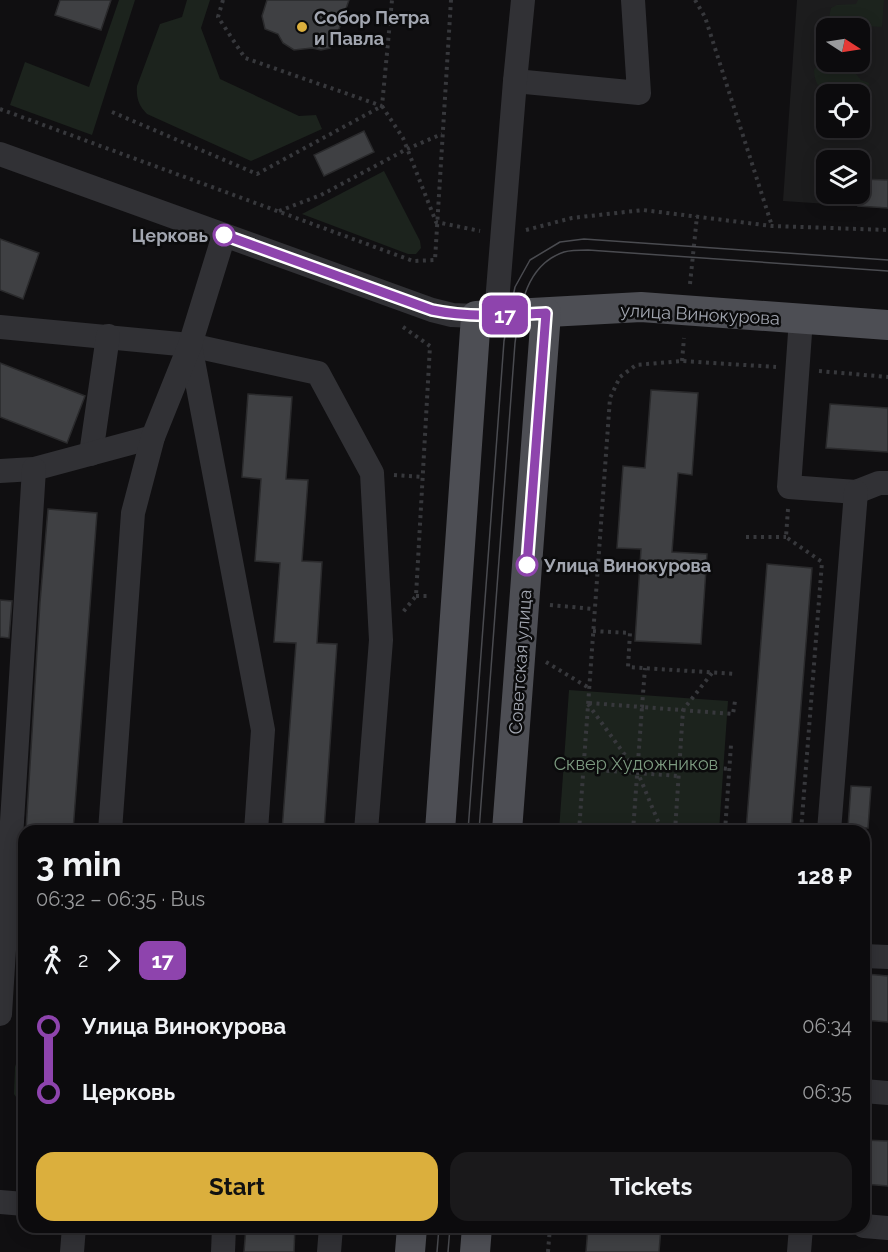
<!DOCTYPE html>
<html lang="en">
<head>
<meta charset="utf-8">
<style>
	:root { --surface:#0c0b0d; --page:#1a191b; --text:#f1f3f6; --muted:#9a9b9d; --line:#2c2b2e; --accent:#dbaf3d }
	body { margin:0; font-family:Raleway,sans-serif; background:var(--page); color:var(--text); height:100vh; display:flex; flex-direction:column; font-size:22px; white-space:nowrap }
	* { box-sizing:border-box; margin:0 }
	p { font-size:20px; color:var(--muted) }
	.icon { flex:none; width:33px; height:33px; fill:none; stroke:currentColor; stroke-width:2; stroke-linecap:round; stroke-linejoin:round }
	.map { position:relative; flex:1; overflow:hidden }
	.panel { position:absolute; left:18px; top:825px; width:852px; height:408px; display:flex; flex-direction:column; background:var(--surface); border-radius:18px; box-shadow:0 3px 15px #0003,0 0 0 2px var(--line) }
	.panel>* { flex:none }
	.badge { padding:0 12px; border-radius:9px; font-size:21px; line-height:39px }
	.needle { width:39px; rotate:102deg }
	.controls { position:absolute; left:816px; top:18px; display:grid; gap:12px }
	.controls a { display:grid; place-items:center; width:54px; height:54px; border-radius:12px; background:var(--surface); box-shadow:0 3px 15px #0003,0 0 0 2px var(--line); font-size:30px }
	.map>.badge { position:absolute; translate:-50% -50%; box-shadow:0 0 0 3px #fff }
	.legs { display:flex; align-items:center; gap:9px; height:66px; padding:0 18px; font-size:20px }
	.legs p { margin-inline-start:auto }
	.summary { display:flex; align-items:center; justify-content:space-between; height:102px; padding:0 18px }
	h1 { font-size:33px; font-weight:700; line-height:45px }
	.action { display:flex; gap:12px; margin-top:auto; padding:12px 18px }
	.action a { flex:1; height:69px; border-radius:18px; background:var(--accent); color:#111; font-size:24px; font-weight:700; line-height:69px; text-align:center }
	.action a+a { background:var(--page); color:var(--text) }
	ul { padding:0 18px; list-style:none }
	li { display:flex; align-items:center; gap:21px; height:66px; font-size:22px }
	li i { display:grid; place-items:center; width:9px; height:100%; margin:0 8px; background:currentColor }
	li i::after { content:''; width:15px; height:15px; margin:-8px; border:4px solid; border-radius:50%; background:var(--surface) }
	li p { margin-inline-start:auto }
	li:first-child i { background:linear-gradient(#0000 50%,currentColor 0) }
	li:last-child i { background:linear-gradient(currentColor 50%,#0000 0) }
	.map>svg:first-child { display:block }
	.built { fill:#1c1c1d; fill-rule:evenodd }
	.green { fill:#1c231d }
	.building { fill:#3f4043; stroke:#2a2a2c; stroke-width:1.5 }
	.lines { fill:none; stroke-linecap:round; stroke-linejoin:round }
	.path { stroke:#37383c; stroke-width:4; stroke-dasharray:3 4.5; stroke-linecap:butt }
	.minor { stroke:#313135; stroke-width:24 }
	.major { stroke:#4d4e54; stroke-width:30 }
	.tram { stroke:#4a4b50; stroke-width:1.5 }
	.line-1-casing { stroke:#fff; stroke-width:14 }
	.line-1 { stroke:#8e44ad; stroke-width:9 }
	.poi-dot { fill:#dbaf3d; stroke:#0b0b0c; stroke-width:2 }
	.stop-1-dot { fill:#fff; stroke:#8e44ad; stroke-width:3 }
	.labels { text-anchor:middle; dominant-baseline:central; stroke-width:5; stroke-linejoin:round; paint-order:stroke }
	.poi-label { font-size:18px; font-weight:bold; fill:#a2a6b0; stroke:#0b0b0c; text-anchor:start }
	.stop-label { font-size:18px; font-weight:bold; fill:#a2a6b0; stroke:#0b0b0c; text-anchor:end }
	.street-label { font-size:18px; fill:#a2a6b0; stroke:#0b0b0c }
	.park-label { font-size:18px; fill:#7b997f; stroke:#0b0b0c }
</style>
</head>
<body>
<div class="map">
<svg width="888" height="1252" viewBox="0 0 888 1252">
	<rect width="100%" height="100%" fill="#100f11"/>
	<!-- built -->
	<path class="built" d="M797,0H888V180L860,179V189V160H826V194H859L858,206L783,201ZM826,28H860V62H826ZM826,94H860V128H826Z"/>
	<!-- green -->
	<g class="green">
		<polygon points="119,0 135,0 92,135 10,105 25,62 89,87"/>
		<path d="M187,0H210L201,28L220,79L299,116L316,115L322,129L251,161L147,114C139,106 136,98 137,86L160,24L182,17Z"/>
		<polygon points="858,0 884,0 882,27 835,24 829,17 831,8 837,5 856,4"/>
		<path d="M826,56V62H838L847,73L856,74L861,80L869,83L867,95L860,99V94C839,94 815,99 814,70L823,57Z"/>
		<polygon points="384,171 420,241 421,248 416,254 408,254 302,214"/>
		<polygon points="569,690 728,701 719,831 559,831"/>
		<polygon points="24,1052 24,1107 23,1107 14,1094 15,1067 19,1055"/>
	</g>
	<!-- building -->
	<g class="building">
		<polygon points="60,0 111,0 101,30 55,15"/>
		<polygon points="267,0 349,0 335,41 330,48 321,50 312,48 294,50 283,43 278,34 265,29 262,16"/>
		<polygon points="364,131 374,152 324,176 314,155"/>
		<polygon points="860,179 888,180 888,208 858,206"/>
		<polygon points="0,239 39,253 23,299 0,290"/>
		<polygon points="0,363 85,396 67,443 0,417"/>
		<polygon points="651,390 698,393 692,475 678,473 672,552 707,554 701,644 635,641 641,549 617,548 623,466 645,468"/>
		<polygon points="248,394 292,397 286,479 308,480 302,561 322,562 317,643 337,644 324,831 282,831 296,643 274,642 280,563 255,561 261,479 242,477"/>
		<polygon points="830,404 888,408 888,452 826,448"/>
		<polygon points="48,509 97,513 73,831 26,831 40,602"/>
		<polygon points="767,564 812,568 791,831 746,831"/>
		<polygon points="0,600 12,601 9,638 0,637"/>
		<polygon points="851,786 871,787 868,828 848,827"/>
		<polygon points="866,974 888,976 888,1022 864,1020"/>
		<polygon points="864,1140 888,1141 888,1186 864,1184"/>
		<polygon points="246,1227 295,1227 294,1252 244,1252"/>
		<polygon points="588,1227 661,1227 659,1252 586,1252"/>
	</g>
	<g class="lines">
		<!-- path -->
		<g class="path">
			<polyline points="223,0 218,17 245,58 382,106 392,0"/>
			<polyline points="695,0 705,17 772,226"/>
			<polyline points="0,109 413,261 435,260 451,0"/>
			<polyline points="112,112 257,174 382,106 403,138 436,222 480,231"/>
			<polyline points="279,211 321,195 407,149 442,134"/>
			<polyline points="526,230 572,218 643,210 772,226 888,230"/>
			<polyline points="690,284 697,216"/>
			<polyline points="403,327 430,346 416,596 403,612"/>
			<polyline points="682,361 684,338"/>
			<polyline points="819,371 888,377"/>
			<polyline points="394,475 423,477"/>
			<polyline points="788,509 786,537 822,562 801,831"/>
			<polyline points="746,537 786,537"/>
			<polyline points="416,596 431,596"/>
			<polyline points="550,605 594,609"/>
			<polyline points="593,631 630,633 628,667 736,674"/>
			<polyline points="546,662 589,688"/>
			<polyline points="589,703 642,707 645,668"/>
			<polyline points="588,704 638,773 662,831"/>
			<polyline points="679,765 730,769"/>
			<polyline points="584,769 678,776"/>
			<polyline points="579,831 610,398 620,377 636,365 682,361 776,367"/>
			<polyline points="633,831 642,707 733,714 735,701"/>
			<polyline points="675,831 683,710 712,673"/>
			<polyline points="725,831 731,745"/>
			<polyline points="548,1252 550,1227"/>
		</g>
		<!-- minor -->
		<g class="minor">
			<polyline points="515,81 639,93 633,0"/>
			<polyline points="0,154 432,310 452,315 476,316"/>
			<polyline points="496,315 515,81 523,0"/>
			<polyline points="801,319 789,487 856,492 879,483 888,483"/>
			<polyline points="0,327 190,345 318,373 372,473 381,640 366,831"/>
			<polyline points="190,345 263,730 256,831"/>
			<polyline points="91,454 108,336"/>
			<polyline points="0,471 34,469 153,437"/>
			<polyline points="110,831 133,513 153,437 190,345 224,235"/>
			<polyline points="829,831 856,492"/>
			<polyline points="864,956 888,957"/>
			<polyline points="0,1014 34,469"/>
			<polyline points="864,1091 888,1093"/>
			<polyline points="0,1202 24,1204"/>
			<polyline points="864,1226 888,1228"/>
			<polyline points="72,1252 74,1227"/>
			<polyline points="223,1252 224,1227"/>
			<polyline points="329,1252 331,1227"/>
			<polyline points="799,1252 801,1227"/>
		</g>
		<!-- major -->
		<g class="major">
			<polyline points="440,831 476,316 641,307 888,325"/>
			<polyline points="507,831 546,313"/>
			<polyline points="410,1252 412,1227"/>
			<polyline points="475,1252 477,1227"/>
		</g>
		<!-- tram -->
		<g class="tram">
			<polyline points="468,831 504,341 515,287 530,260 560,242 584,239 888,260"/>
			<path d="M479,831L515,343C520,308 525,265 564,252C571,250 580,250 588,250L888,271"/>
			<polyline points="437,1252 439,1227"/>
			<polyline points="448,1252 450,1227"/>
		</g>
	</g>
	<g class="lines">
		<defs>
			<path id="line-1" d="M224,235L432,310C470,318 508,315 546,313L527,565"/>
		</defs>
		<!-- line-1 casing -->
		<use href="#line-1" class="line-1-casing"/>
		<!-- line-1 -->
		<use href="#line-1" class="line-1"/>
	</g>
	<!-- markers -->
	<circle class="poi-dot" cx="302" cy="27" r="6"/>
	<g class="stop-1-dot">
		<circle cx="224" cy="235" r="10"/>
		<circle cx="527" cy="565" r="10"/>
	</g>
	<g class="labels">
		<!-- poi labels -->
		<g class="poi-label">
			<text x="314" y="17">Собор Петра<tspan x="314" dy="21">и Павла</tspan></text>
		</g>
		<!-- stop labels -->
		<g class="stop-label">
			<text x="208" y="235">Церковь</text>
			<text x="544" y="565" text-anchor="start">Улица Винокурова</text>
		</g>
		<!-- street labels -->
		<g class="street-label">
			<text transform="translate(700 314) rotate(3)">улица Винокурова</text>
			<text transform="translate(520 662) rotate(-86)">Советская улица</text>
		</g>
		<!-- park labels -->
		<g class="park-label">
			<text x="636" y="763">Сквер Художников</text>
		</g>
	</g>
</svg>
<div class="controls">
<a><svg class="needle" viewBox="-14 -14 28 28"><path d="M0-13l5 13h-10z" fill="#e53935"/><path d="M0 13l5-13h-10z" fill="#9a9b9d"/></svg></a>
<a><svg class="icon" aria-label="locate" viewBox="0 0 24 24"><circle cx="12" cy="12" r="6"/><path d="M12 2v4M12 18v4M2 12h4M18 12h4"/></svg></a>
<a><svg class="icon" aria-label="layers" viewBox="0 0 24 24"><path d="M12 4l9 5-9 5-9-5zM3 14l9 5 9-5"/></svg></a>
</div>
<b class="badge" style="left:505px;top:315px;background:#8e44ad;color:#fff">17</b>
<section class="panel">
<div class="summary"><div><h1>3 min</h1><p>06:32 – 06:35 · Bus</p></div><b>128 ₽</b></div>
<div class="legs"><svg class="icon" aria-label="walk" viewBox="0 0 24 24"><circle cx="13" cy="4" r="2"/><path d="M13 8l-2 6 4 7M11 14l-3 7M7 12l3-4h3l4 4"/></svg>2<svg class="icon" aria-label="forward" viewBox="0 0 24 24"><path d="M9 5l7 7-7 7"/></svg><b class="badge" style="background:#8e44ad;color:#fff">17</b></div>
<ul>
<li><i style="color:#8e44ad"></i><b>Улица Винокурова</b><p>06:34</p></li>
<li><i style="color:#8e44ad"></i><b>Церковь</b><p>06:35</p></li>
</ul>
<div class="action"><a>Start</a><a>Tickets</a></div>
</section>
</div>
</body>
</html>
